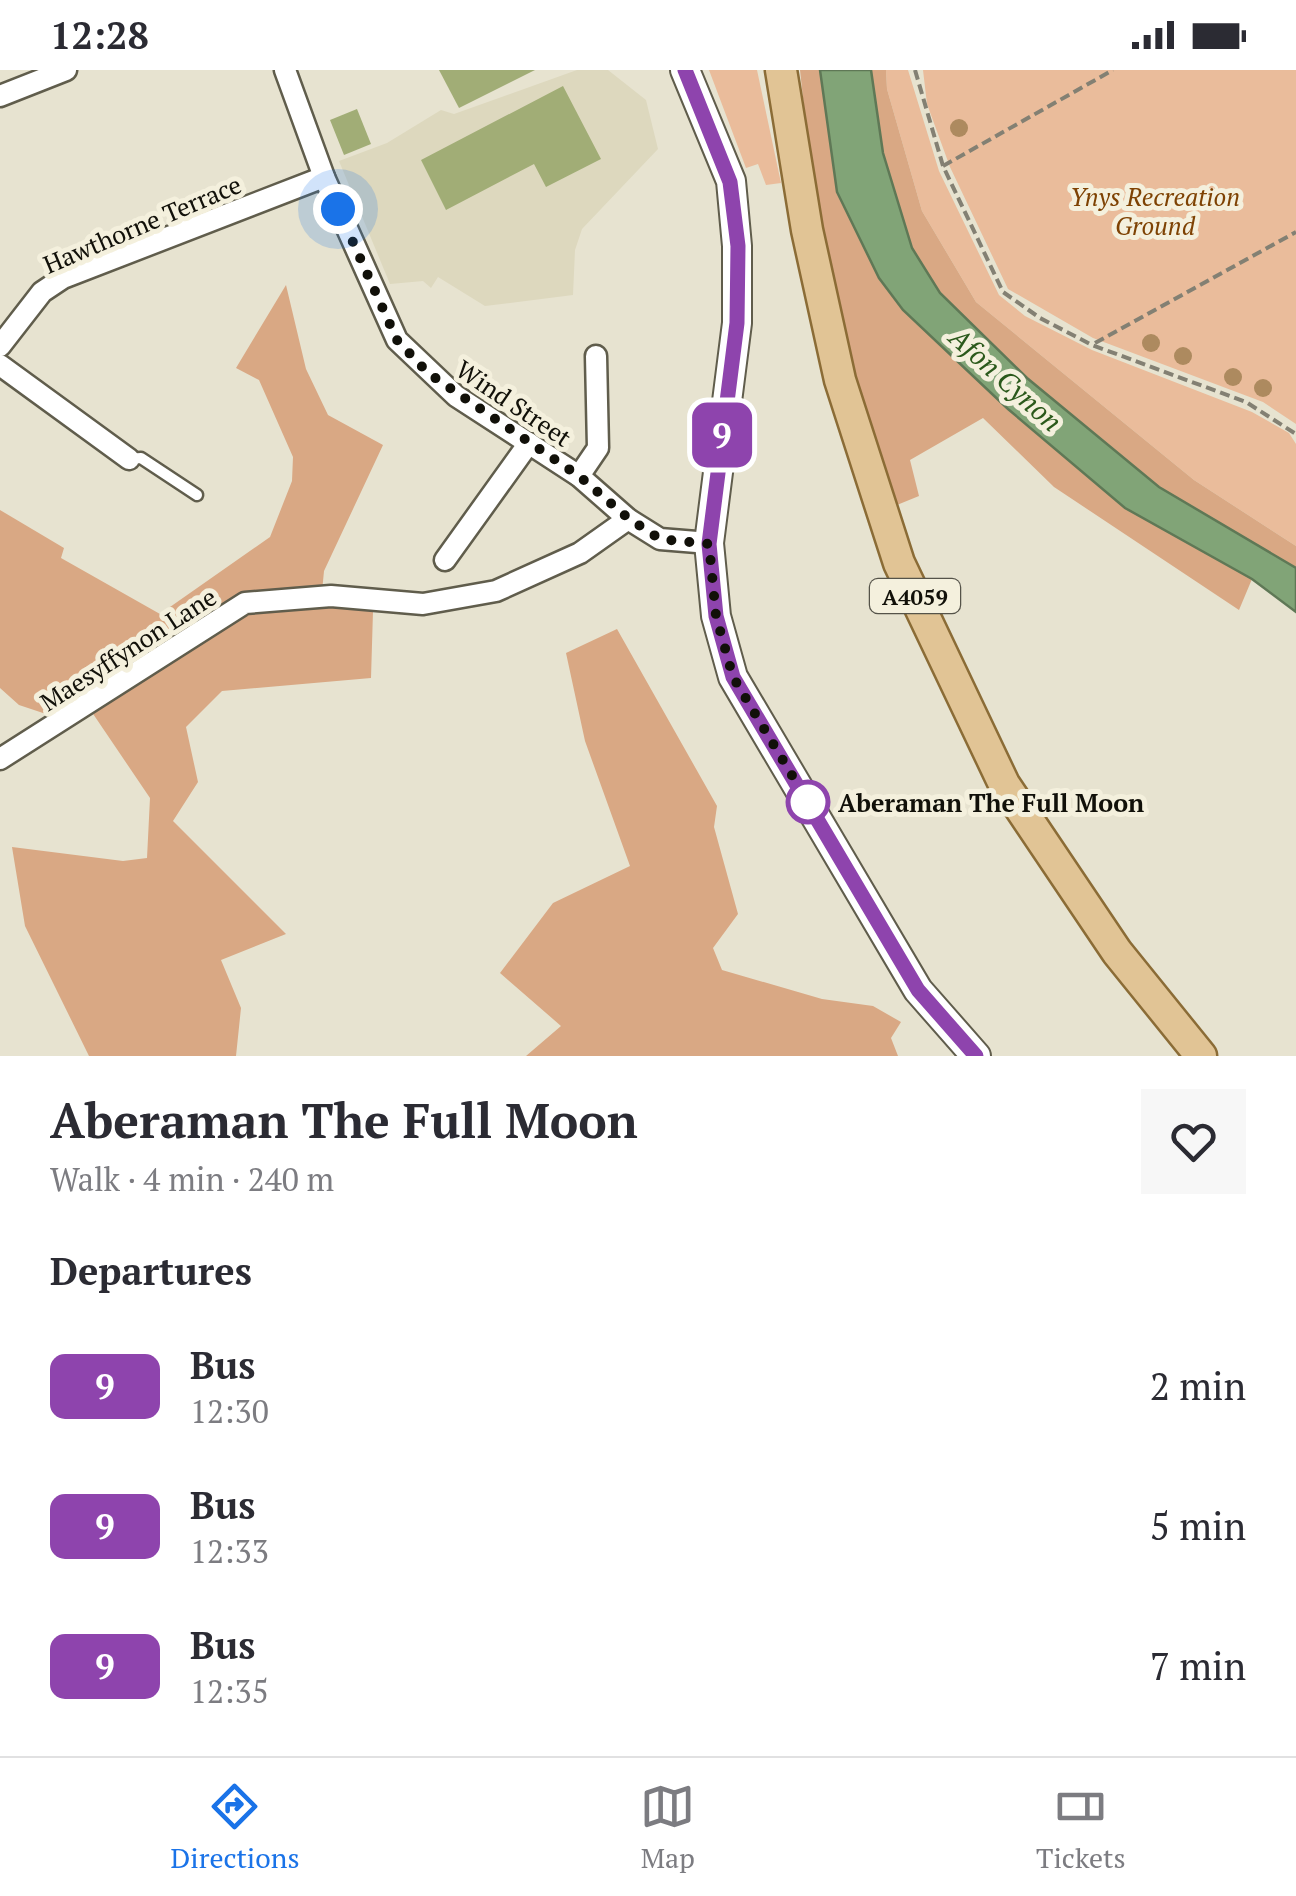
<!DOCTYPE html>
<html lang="en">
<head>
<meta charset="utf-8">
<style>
	:root { --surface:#fff; --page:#f7f7f7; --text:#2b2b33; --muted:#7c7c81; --line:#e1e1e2; --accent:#1a73e8 }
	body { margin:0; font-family:"PT Serif",serif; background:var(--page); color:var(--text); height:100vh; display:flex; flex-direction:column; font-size:38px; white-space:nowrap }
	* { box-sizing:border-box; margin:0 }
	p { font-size:32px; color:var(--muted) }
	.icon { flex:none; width:55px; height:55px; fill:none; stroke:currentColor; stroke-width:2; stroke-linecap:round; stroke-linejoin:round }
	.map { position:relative; height:986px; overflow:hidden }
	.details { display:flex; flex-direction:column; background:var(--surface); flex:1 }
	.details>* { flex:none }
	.badge { padding:0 20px; border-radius:15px; font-size:35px; line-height:65px }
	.you { position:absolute; width:50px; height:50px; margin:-25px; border:8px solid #fff; border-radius:50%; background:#1a73e8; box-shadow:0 0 0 15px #1a73e833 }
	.map>.badge { position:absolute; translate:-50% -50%; box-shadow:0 0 0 5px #fff }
	h2 { padding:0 50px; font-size:38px; line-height:90px }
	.round { display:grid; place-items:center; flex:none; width:105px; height:105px; border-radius:0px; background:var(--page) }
	.head { display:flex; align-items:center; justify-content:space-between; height:170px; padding:0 50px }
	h1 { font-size:48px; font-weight:700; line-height:75px }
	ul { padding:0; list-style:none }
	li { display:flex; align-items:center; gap:30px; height:140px; padding:0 50px }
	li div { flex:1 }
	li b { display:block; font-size:38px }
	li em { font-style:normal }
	li .badge { min-width:110px; font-weight:700; text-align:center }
	.status { display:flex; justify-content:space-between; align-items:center; height:70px; padding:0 50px; background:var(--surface); direction:ltr }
	.status svg { height:28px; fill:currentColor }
	.tabs { display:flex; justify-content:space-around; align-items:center; height:140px; border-top:2px solid var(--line); background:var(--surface); font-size:28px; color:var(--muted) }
	.tabs a { display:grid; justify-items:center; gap:5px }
	.tabs .selected { color:var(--accent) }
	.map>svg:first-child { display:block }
	.built { fill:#ddd8be }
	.green { fill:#eabc9b }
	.forest { fill:#d9a884 }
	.water { fill:#81a477; stroke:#5f7856; stroke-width:2.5 }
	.building { fill:#a1ad76 }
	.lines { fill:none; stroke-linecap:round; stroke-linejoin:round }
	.service-casing { stroke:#605d4c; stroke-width:15 }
	.minor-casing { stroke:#605d4c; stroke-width:25 }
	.secondary-casing { stroke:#605d4c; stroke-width:32 }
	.primary-casing { stroke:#8b6c36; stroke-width:35 }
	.path { stroke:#838073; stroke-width:4; stroke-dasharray:10 5; stroke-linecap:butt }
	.service { stroke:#fff; stroke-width:10 }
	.minor { stroke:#fff; stroke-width:20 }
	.secondary { stroke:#fff; stroke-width:28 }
	.primary { stroke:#e1c495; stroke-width:30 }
	.tree { fill:#ad8a5f }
	.line-casing { stroke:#fff; stroke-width:22 }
	.line { stroke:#8e44ad; stroke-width:15 }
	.walk { stroke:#111009; stroke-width:10; stroke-dasharray:0 18 }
	.stop-dot { fill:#fff; stroke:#8e44ad; stroke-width:5 }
	.labels { text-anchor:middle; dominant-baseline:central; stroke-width:10; stroke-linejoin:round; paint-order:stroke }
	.shield { fill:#f4f0dd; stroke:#555349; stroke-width:2.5 }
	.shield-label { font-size:22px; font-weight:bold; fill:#111009 }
	.park-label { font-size:25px; font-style:italic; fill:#7e4203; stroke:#f4f0dd }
	.street-label { font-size:25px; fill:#111009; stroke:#f4f0dd }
	.stop-label { font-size:25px; font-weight:bold; fill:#111009; stroke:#f4f0dd; text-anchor:start }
	.water-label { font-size:28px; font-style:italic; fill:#2b591b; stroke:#f4f0dd }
</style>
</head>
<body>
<div class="status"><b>12:28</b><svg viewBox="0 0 49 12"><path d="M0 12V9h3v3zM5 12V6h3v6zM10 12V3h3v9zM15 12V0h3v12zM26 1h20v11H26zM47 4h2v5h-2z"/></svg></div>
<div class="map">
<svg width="1296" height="986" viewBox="0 0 1296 986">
	<rect width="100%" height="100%" fill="#e7e3d0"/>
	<!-- built -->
	<polygon class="built" points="577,0 608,0 646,30 658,79 582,159 575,180 573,225 485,236 438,207 431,218 423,211 390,214 339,91 387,73 441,40 454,44"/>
	<!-- green -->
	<g class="green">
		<polygon points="709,0 757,0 781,113 766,115 758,94 746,98"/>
		<polygon points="886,0 908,0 939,101 999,225 1025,246 1092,280 1252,342 1289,363 1296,374 1296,476 1194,410 976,232 922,141 887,19"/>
		<polygon points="923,0 1296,0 1296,354 1263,332 1093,268 1008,219 950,97 927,34"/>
	</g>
	<!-- forest -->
	<g class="forest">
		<polygon points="800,0 820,0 837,122 1125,438 1252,509 1239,540 1054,417 983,348 910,390 919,426 892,437 836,248 811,103"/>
		<polygon points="871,0 886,0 887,19 922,141 976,232 1194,410 1296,476 1296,498 1159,417 1027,308 939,223 912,178 883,83"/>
		<polygon points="286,215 306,299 328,345 383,375 324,501 321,532 373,541 371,608 222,621 186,657 198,712 173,751 286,864 221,890 241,938 236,986 89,986 25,856 12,777 123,791 147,788 150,728 83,629 55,647 19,635 0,618 0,440 64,478 61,488 160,544 270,467 292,411 293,387 259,310 236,298"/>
		<polygon points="617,559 717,736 714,757 738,844 713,878 722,900 822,929 873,936 901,952 891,968 898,986 526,986 561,956 500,903 553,833 630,796 585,671 566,583"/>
	</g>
	<!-- water -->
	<polygon class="water" points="820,0 871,0 883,83 912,178 940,223 1027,308 1159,417 1296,498 1296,542 1252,509 1125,438 1008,339 903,240 879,208 837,122"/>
	<!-- building -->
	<g class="building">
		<polygon points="439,0 535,0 459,38"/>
		<polygon points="563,16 601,89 546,117 534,94 446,140 421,90"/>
		<polygon points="357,39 371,74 344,85 330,50"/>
	</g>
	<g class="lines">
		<defs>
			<polyline id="service" points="129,389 141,388 197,425"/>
			<g id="minor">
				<polyline points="285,0 324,107 397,270 456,326 579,406 628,449 660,469 709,473"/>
				<polyline points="0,26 66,0"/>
				<polyline points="0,276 42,222 63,208 324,107"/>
				<polyline points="0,295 129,389"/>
				<polyline points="579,406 598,378 596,286"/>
				<polyline points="445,490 529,373"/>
				<polyline points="0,689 245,533 331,526 423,534 496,521 580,483 628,449"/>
			</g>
			<polyline id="secondary" points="685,0 731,111 737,176 737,253 709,473 716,546 733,607 918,920 976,986"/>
			<polyline id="primary" points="781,0 807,160 840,310 899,493 1004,714 1117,882 1201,986"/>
		</defs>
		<!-- service casing -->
		<use href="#service" class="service-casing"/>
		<!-- minor casing -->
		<use href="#minor" class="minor-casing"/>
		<!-- secondary casing -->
		<use href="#secondary" class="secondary-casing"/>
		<!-- primary casing -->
		<use href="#primary" class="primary-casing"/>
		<!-- path -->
		<g class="path">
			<polyline points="915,0 943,96 1003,222 1040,248 1092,275 1246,332 1296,364"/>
			<polyline points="943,96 1113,0"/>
			<polyline points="1095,273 1296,162"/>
		</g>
		<!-- service -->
		<use href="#service" class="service"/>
		<!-- minor -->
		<use href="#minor" class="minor"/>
		<!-- secondary -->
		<use href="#secondary" class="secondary"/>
		<!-- primary -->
		<use href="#primary" class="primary"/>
	</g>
	<!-- trees -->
	<g class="tree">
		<circle cx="959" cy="58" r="9"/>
		<circle cx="1151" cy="273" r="9"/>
		<circle cx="1183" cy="286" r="9"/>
		<circle cx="1233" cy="307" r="9"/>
		<circle cx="1263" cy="318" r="9"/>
	</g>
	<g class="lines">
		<defs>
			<polyline id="line" points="685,0 730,112 738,176 737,253 709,474 716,546 733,607 918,920 976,986"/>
		</defs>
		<!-- line casing -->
		<use href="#line" class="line-casing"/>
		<!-- line -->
		<use href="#line" class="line"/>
		<!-- walk -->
		<polyline class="walk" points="338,139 397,270 428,303 579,406 628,448 660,469 709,474 716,546 733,607 808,732"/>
	</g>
	<!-- markers -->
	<circle class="stop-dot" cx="808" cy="732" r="20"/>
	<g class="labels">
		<!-- shield labels -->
		<rect class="shield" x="870" y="509" width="90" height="34" rx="8"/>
		<g class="shield-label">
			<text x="915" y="526">A4059</text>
		</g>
		<!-- park labels -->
		<g class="park-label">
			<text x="1155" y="126">Ynys Recreation<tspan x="1155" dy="29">Ground</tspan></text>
		</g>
		<!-- street labels -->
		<g class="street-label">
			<text transform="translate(142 154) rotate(-23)">Hawthorne Terrace</text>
			<text transform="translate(514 333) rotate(34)">Wind Street</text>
			<text transform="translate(128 579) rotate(-33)">Maesyffynon Lane</text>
		</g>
		<!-- stop labels -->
		<g class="stop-label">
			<text x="838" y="732">Aberaman The Full Moon</text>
		</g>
		<!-- water labels -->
		<g class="water-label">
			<text transform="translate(1006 309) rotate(42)">Afon Cynon</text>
		</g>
	</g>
</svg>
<div class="you" style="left:338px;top:139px"></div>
<b class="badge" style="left:722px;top:365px;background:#8e44ad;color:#fff">9</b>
</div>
<section class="details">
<div class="head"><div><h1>Aberaman The Full Moon</h1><p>Walk · 4 min · 240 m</p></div><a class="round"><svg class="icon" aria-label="heart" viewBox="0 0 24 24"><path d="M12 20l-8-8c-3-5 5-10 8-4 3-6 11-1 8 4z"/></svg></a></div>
<h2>Departures</h2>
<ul>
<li><span class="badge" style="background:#8e44ad;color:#fff">9</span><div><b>Bus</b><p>12:30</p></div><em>2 min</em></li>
<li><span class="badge" style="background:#8e44ad;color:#fff">9</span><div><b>Bus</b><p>12:33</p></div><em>5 min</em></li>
<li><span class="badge" style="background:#8e44ad;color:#fff">9</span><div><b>Bus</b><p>12:35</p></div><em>7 min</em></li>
</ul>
</section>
<nav class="tabs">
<a class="selected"><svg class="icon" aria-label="directions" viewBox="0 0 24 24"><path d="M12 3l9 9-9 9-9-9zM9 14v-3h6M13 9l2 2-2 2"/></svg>Directions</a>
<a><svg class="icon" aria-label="map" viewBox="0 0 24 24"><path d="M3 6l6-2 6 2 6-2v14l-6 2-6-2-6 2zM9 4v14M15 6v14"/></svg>Map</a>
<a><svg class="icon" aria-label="tickets" viewBox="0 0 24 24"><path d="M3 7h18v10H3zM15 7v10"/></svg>Tickets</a>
</nav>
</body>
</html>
